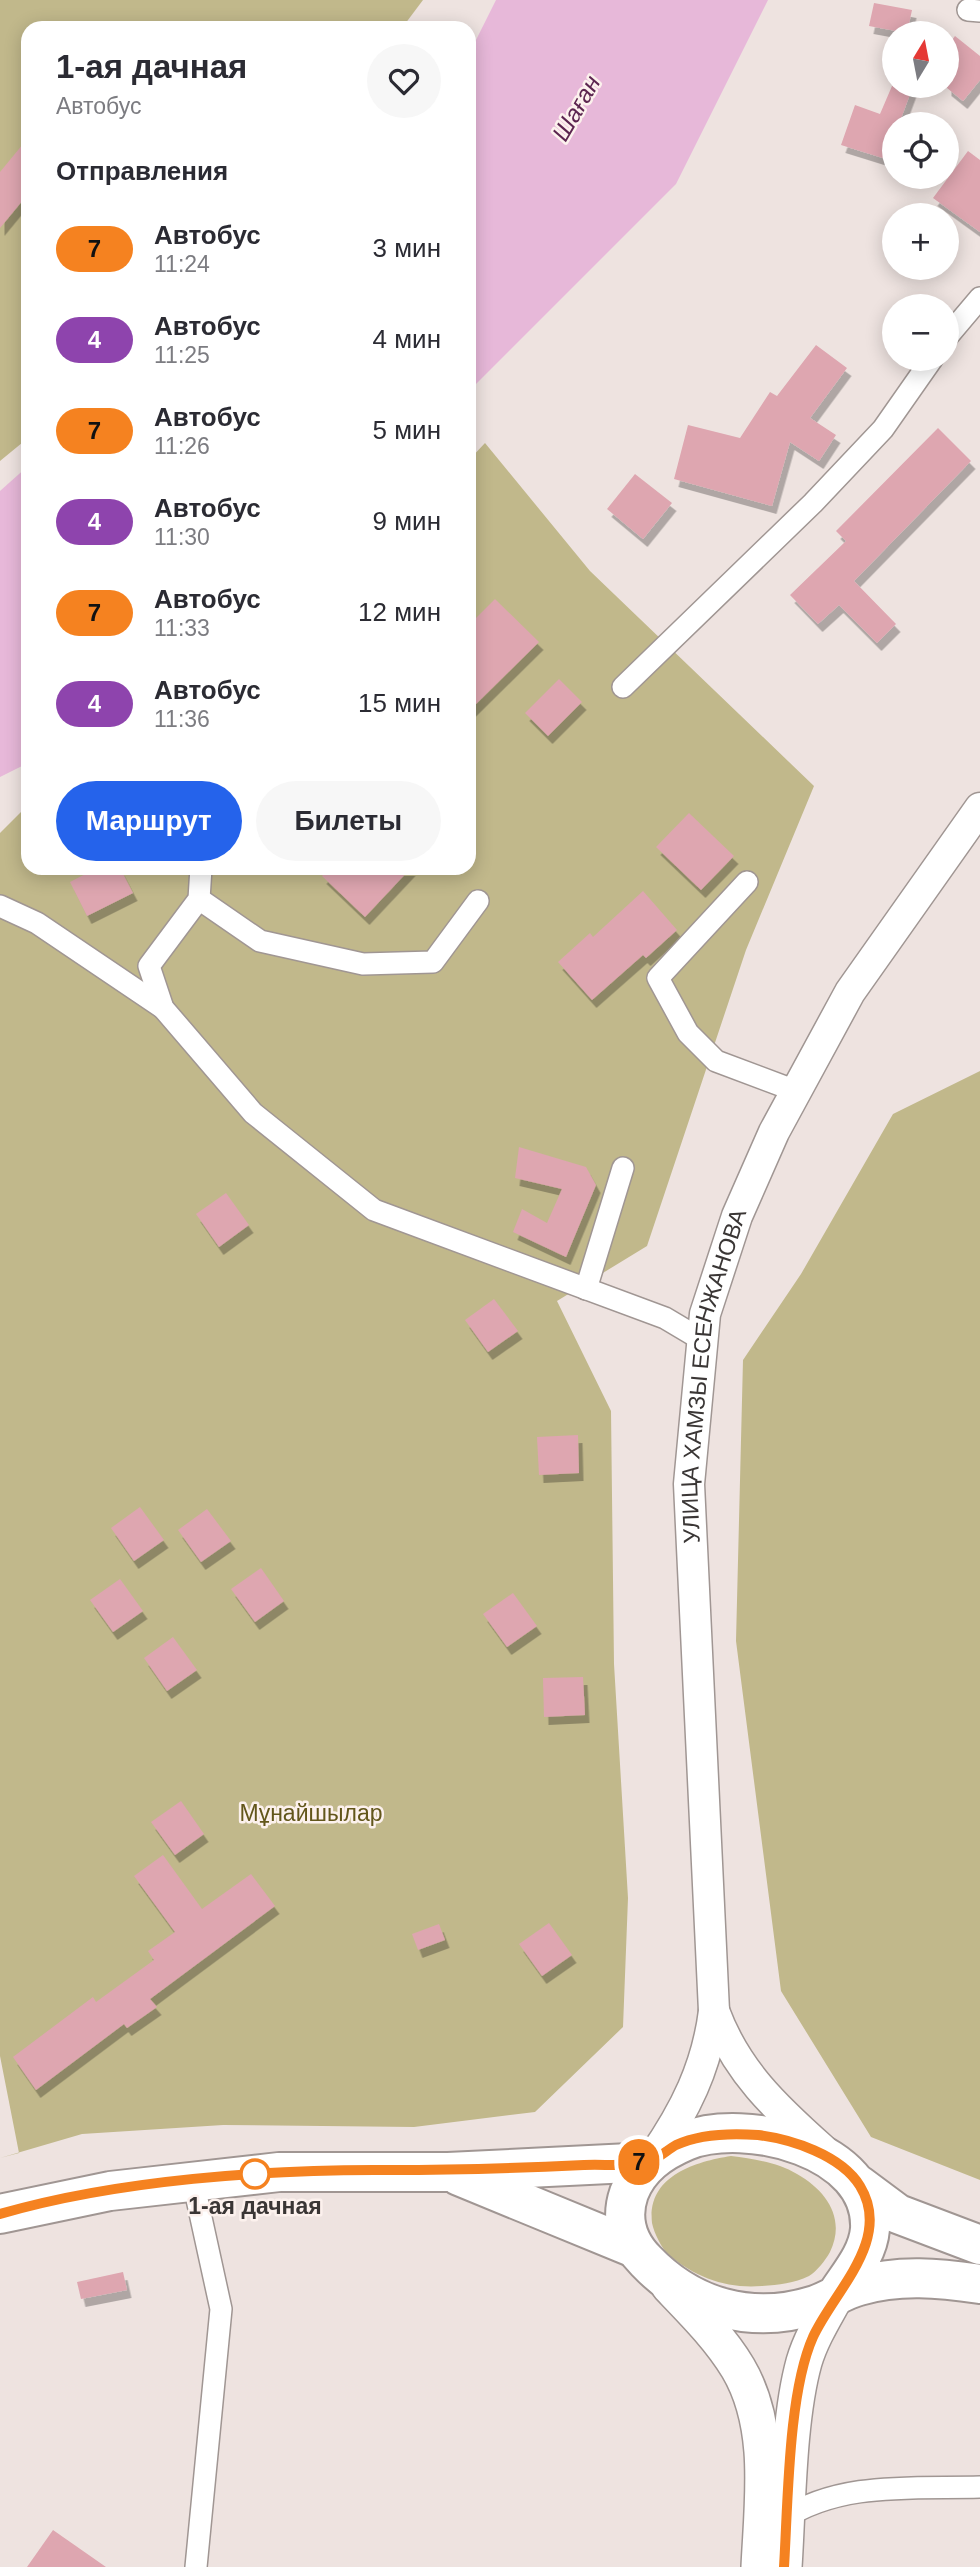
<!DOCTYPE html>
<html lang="ru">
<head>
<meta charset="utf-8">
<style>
	:root { --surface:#fff; --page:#f7f7f7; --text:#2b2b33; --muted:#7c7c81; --accent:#2563eb }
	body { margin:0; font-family:Arial,sans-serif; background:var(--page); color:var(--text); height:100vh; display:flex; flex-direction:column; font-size:26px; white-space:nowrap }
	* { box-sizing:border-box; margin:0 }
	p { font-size:23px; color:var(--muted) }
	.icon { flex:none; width:38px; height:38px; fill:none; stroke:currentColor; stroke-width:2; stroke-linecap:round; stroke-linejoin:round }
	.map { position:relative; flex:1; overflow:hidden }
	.drawer { position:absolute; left:21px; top:21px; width:455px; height:854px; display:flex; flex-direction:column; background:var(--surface); border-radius:21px; box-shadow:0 4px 18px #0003 }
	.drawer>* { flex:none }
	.badge { padding:0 14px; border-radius:23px; font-size:24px; line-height:46px }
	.needle { width:46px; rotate:10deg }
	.tools { position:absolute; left:882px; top:21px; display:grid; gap:14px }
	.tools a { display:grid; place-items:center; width:77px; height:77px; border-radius:50%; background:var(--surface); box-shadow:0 4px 18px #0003; font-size:35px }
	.map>.badge { position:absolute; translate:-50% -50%; box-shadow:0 0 0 4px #fff }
	h2 { padding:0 35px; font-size:26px; line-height:63px }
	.round { display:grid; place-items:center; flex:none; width:74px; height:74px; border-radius:37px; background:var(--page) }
	.summary { display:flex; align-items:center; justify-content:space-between; height:119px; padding:0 35px }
	h1 { font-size:33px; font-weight:600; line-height:52px }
	.action { display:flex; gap:14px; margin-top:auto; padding:14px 35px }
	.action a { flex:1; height:80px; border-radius:42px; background:var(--accent); color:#fff; font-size:28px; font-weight:600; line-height:80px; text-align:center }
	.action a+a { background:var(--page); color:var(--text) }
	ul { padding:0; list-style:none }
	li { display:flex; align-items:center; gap:21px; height:91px; padding:0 35px }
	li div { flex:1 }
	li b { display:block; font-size:26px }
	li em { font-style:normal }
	li .badge { min-width:77px; font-weight:700; text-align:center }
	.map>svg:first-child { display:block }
	.green { fill:#c1b88b }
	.water { fill:#e7b8d9 }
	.building { fill:#dea6b0; filter:url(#shadow) }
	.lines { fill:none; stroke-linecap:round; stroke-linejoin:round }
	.street-casing { stroke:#a09693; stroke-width:24 }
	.secondary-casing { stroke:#a09693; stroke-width:33 }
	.primary-casing { stroke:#a09693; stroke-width:38 }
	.highway-casing { stroke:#a09693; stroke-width:42 }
	.street { stroke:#fff; stroke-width:21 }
	.secondary { stroke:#fff; stroke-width:30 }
	.primary { stroke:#fff; stroke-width:35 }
	.highway { stroke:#fff; stroke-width:38 }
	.line-casing { stroke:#fff; stroke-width:16 }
	.line { stroke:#f58220; stroke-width:10 }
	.stop-dot { fill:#fff; stroke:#f58220; stroke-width:3.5 }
	.labels { text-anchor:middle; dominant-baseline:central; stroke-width:5; stroke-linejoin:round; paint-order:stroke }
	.street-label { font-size:23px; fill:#3a3635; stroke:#fcf1ed }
	.park-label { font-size:23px; fill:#62561b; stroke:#fcf1ed }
	.stop-label { font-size:23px; font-weight:bold; fill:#3a3635; stroke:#fcf1ed }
	.water-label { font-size:24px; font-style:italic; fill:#5c2550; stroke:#fcf1ed }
</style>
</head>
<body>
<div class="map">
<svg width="980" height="2567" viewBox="0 0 980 2567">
	<defs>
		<filter id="shadow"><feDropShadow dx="4.5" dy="8" stdDeviation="0" flood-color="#0004"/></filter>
	</defs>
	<rect width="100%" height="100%" fill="#eee3e0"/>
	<!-- green -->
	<g class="green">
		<polygon points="0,0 423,0 402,28 28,28 28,438 0,461"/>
		<polygon points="485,443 590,571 814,786 746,950 647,1246 557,1301 611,1411 614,1664 628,1898 623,2027 535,2112 414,2127 223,2125 82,2134 0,2158 19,2153 0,2056 0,833 28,805 28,868 469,868 469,460"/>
		<polygon points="980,1071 980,2180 871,2137 781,1991 736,1641 743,1360 801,1274 893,1114"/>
		<path d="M731,2156C753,2159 777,2162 797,2174C827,2191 846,2219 830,2252C825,2261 817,2271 809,2276C794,2283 779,2285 762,2286C728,2289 696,2278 669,2255C662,2249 654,2233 652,2223C647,2177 693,2162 731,2156Z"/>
	</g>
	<!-- water -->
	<g class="water">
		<polygon points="496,0 768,0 676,184 469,391 469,54"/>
		<polygon points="28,466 28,763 0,777 0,491"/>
	</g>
	<!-- building -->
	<g class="building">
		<polygon points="874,3 912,10 907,33 869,26"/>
		<polygon points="955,36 980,56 980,80 963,101 947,88 947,47"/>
		<polygon points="892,86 913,86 899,124 894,124 894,140 886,159 841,145 855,105 880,114"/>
		<polygon points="28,138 28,194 0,228 0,172"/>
		<polygon points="968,151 980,160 980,232 933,198"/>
		<polygon points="816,345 847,368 810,418 836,435 819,461 790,442 772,506 674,479 688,425 740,438 770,392 777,396"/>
		<polygon points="938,428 971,461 854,581 896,624 877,643 839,605 818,624 790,595 846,541 836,531"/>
		<polygon points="635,474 672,503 643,539 607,509"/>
		<polygon points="495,599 539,642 469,711 469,625"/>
		<polygon points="559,679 582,702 548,736 525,713"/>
		<polygon points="689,813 734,856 701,890 656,847"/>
		<polygon points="97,868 120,868 133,893 87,916 70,882"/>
		<polygon points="329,868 411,868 365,917 322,876"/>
		<polygon points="643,891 677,930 646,958 643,955 592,1000 558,962 590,933 593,937"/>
		<polygon points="519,1147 586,1167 596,1185 566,1257 513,1232 522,1209 547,1223 562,1189 515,1178"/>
		<polygon points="226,1193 249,1225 219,1247 196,1214"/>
		<polygon points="494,1299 518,1331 488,1352 465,1320"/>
		<polygon points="578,1435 579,1473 539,1475 537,1437"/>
		<polygon points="140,1507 164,1540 134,1561 111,1528"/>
		<polygon points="207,1509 231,1541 201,1562 178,1530"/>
		<polygon points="261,1568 284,1601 255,1622 231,1589"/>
		<polygon points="120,1579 143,1611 113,1632 90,1600"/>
		<polygon points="513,1593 537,1626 507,1647 483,1614"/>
		<polygon points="173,1637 197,1670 167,1691 144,1658"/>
		<polygon points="583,1677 585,1715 544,1717 543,1678"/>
		<polygon points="181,1801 204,1834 175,1855 151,1822"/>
		<polygon points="163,1855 202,1909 251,1874 275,1906 150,1999 157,2007 127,2028 124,2024 36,2090 13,2057 93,1997 96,2002 154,1960 148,1951 175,1932 134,1876"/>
		<polygon points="549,1923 572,1955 542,1976 519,1944"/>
		<polygon points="439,1924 445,1940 418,1950 412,1934"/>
		<polygon points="123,2272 127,2290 81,2299 77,2282"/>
		<polygon points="53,2530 106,2567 27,2567"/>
	</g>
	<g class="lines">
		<defs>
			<g id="street">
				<polyline points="968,10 980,11"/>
				<polyline points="947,337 980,298"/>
				<polyline points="623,687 813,503 883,429 932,359"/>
				<polyline points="201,868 199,899 149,966 163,1008 253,1113 374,1210 665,1318 702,1340"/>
				<polyline points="747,882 658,978 688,1033 716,1061 796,1091"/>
				<polyline points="199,899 260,941 363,964 433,962 478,901"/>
				<polyline points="0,906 37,923 163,1008"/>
				<polyline points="586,1289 623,1168"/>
				<polyline points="193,2181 221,2309 196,2567"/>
				<path d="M782,2520C839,2481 914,2489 980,2487"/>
			</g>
			<g id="secondary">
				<path d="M714,2011C736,2071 776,2108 822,2149"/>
				<path id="s1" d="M653,2157C685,2111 707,2067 714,2011L689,1484L705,1314L737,1216L774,1132L850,992L980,808"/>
			</g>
			<g id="primary">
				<path d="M669,2286C693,2311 720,2338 738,2368C773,2427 762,2502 759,2567"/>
				<path d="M784,2567C788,2506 788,2420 804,2362C811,2338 825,2316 837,2294"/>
			</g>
			<g id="highway">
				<polyline points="459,2176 632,2247"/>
				<polyline points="859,2185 898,2214 980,2245"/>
				<polyline points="0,2214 110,2191 279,2172 448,2172 650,2162"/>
				<path d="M837,2294C850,2274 868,2254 870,2229C874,2148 745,2117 686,2141C660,2152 639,2167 629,2193C620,2219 627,2242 646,2261C691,2308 752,2325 815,2305C830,2300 843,2290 859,2286C899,2274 940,2278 980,2284"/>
			</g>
		</defs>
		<!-- street casing -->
		<use href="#street" class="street-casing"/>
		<!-- secondary casing -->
		<use href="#secondary" class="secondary-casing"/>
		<!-- primary casing -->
		<use href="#primary" class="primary-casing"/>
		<!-- highway casing -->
		<use href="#highway" class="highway-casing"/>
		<!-- street -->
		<use href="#street" class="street"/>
		<!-- secondary -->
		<use href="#secondary" class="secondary"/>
		<!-- primary -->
		<use href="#primary" class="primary"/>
		<!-- highway -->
		<use href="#highway" class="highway"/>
	</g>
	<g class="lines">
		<defs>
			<path id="line" d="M0,2214C117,2180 268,2169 390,2170C455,2170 519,2168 584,2165C604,2164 629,2167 648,2162C658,2159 667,2150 676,2145C700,2134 731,2133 758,2135C791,2139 841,2155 860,2186C893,2240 834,2291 813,2337C788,2393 788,2504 784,2567"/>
		</defs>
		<!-- line casing -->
		<use href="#line" class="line-casing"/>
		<!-- line -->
		<use href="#line" class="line"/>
	</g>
	<!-- markers -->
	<circle class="stop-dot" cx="255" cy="2174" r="14"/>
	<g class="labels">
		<!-- street labels -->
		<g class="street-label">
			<text stroke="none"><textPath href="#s1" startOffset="798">УЛИЦА ХАМЗЫ ЕСЕНЖАНОВА</textPath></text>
		</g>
		<!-- park labels -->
		<g class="park-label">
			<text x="311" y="1813">Мұнайшылар</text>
		</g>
		<!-- stop labels -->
		<g class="stop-label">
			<text x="255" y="2206">1-ая дачная</text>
		</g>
		<!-- water labels -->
		<g class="water-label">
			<text transform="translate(576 108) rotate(-60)">Шаған</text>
		</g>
	</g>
</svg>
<div class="tools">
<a><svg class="needle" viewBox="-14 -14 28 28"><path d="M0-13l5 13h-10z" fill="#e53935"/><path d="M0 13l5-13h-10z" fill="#7c7c81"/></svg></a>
<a><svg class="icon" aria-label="locate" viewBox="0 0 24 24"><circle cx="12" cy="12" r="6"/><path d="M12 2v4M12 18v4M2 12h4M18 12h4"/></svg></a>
<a>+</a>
<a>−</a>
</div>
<b class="badge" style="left:639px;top:2162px;background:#f58220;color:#111">7</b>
<section class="drawer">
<div class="summary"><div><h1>1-ая дачная</h1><p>Автобус</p></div><a class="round"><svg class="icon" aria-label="heart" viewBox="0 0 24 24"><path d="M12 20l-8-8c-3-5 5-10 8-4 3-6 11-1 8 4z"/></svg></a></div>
<h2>Отправления</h2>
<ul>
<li><span class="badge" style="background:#f58220;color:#111">7</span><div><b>Автобус</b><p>11:24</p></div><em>3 мин</em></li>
<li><span class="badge" style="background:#8e44ad;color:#fff">4</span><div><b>Автобус</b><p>11:25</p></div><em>4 мин</em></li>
<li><span class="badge" style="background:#f58220;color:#111">7</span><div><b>Автобус</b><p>11:26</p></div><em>5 мин</em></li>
<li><span class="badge" style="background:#8e44ad;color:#fff">4</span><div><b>Автобус</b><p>11:30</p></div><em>9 мин</em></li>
<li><span class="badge" style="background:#f58220;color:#111">7</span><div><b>Автобус</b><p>11:33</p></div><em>12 мин</em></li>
<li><span class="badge" style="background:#8e44ad;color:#fff">4</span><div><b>Автобус</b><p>11:36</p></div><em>15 мин</em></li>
</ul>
<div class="action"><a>Маршрут</a><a>Билеты</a></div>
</section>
</div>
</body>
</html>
